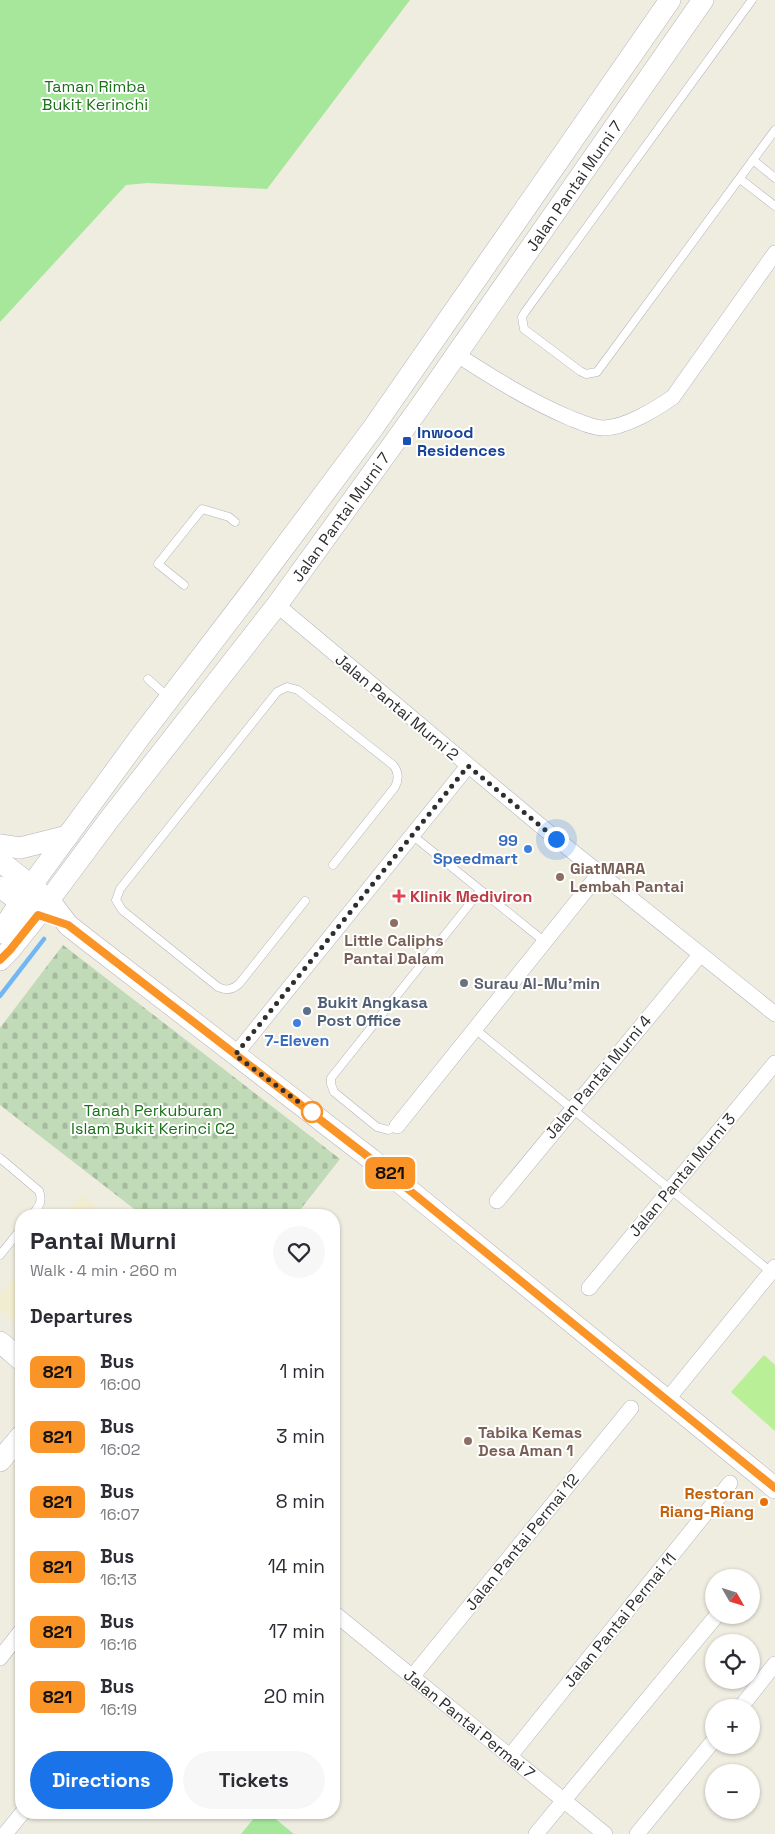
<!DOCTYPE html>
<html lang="en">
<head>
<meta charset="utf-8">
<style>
	:root { --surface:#fff; --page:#f7f7f7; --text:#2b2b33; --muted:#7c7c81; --accent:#1a73e8 }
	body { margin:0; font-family:"Space Grotesk",sans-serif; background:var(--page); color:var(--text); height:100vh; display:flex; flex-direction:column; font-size:19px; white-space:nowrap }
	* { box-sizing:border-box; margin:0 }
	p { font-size:16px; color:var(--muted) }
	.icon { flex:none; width:28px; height:28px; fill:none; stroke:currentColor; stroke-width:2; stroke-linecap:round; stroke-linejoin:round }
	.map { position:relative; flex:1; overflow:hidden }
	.side { position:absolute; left:15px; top:1209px; width:325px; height:610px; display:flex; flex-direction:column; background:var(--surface); border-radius:20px; box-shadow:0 1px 4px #0004 }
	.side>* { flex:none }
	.badge { padding:0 10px; border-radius:8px; font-size:18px; line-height:32px }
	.needle { width:32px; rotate:129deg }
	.buttons { position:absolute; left:705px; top:1569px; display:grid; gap:10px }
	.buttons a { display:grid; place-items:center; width:55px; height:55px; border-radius:50%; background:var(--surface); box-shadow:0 1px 4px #0004; font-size:25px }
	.you { position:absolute; width:25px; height:25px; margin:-12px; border:4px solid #fff; border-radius:50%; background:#1a73e8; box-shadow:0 0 0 8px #1a73e833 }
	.map>.badge { position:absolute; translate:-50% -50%; box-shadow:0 0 0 2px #fff }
	h2 { padding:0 15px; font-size:19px; line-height:45px }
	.round { display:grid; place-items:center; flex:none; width:52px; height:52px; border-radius:26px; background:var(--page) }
	.headline { display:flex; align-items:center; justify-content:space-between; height:85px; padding:0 15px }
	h1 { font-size:24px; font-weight:700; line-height:38px }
	.primary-button { display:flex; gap:10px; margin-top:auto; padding:10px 15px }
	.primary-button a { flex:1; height:58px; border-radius:30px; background:var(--accent); color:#fff; font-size:20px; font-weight:700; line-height:58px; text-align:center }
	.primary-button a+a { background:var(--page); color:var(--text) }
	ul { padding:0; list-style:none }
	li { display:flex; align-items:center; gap:15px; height:65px; padding:0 15px }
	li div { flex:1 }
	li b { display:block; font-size:19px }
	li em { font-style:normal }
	li .badge { min-width:55px; font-weight:700; text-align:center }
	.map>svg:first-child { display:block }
	.education { fill:#f1edd0 }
	.cemetery { fill:url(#cemetery-stones) }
	.park { fill:#a6e79b }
	.pitch { fill:#b8ef97 }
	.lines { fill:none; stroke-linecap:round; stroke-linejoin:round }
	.stream { stroke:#71b7f4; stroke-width:4.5 }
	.lane-casing { stroke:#b4b4c1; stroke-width:9 }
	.street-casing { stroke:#b4b4c1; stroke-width:16 }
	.secondary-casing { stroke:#b4b4c1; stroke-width:22 }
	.lane { stroke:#fff; stroke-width:8 }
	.street { stroke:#fff; stroke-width:15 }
	.secondary { stroke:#fff; stroke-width:21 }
	.line-casing { stroke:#fff; stroke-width:11 }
	.line { stroke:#fa9426; stroke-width:8 }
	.walk { stroke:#2e2e2e; stroke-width:5; stroke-dasharray:0 9 }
	.transit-dot { fill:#1a4fb4; stroke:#fff; stroke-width:2 }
	.shop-dot { fill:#3f7fe0; stroke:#fff; stroke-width:2 }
	.education-dot { fill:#8d6e63; stroke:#fff; stroke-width:2 }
	.health-dot { fill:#e0444e; stroke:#fff; stroke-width:2 }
	.worship-dot { fill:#6b7280; stroke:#fff; stroke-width:2 }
	.service-dot { fill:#5c6f8a; stroke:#fff; stroke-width:2 }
	.stop-dot { fill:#fff; stroke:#fa9426; stroke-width:2.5 }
	.food-dot { fill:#e8710a; stroke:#fff; stroke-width:2 }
	.labels { text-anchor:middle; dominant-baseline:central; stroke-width:4; stroke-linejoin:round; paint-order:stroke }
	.park-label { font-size:16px; fill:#197118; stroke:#fff }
	.street-label { font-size:16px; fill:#2e2e2e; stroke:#fff }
	.transit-label { font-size:16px; font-weight:bold; fill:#164399; stroke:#fff; text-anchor:start }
	.shop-label { font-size:16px; font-weight:bold; fill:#366cbe; stroke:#fff; text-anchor:end }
	.education-label { font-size:16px; font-weight:bold; fill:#785e54; stroke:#fff; text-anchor:start }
	.health-label { font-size:16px; font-weight:bold; fill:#be3a42; stroke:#fff; text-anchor:start }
	.worship-label { font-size:16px; font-weight:bold; fill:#5b616d; stroke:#fff; text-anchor:start }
	.service-label { font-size:16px; font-weight:bold; fill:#4e5e75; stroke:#fff; text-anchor:start }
	.food-label { font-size:16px; font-weight:bold; fill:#c56008; stroke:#fff; text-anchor:end }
</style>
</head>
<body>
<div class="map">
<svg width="775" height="1834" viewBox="0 0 775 1834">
	<defs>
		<pattern id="cemetery-stones" width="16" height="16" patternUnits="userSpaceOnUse" patternTransform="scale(1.25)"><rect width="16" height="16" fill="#c1dab7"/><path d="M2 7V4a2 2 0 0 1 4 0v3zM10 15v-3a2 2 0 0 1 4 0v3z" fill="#a6bb9e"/></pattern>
	</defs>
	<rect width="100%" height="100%" fill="#efece0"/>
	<!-- education -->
	<g class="education">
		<polygon points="81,1195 105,1215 65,1215"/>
		<polygon points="21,1269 21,1327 0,1310 0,1295"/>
	</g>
	<!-- cemetery -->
	<polygon class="cemetery" points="63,945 340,1159 296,1215 142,1215 0,1105 0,1028"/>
	<!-- park -->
	<g class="park">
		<polygon points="0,0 410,0 267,189 148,183 126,185 0,322"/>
		<polygon points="259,1812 268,1813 294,1834 241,1834"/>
	</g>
	<!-- pitch -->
	<polygon class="pitch" points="764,1355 775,1365 775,1431 731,1392"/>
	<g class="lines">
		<!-- stream -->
		<polyline class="stream" points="0,996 44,939"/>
		<defs>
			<g id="lane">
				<polyline points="752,0 525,312 522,317 524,329 580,371 586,374 597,372 775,130"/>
				<polyline points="753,160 775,178"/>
				<polyline points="740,179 775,206"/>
				<polyline points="184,585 158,564 202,509 229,517 235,522"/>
				<polyline points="148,679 168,697"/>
				<polyline points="412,835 545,942"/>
				<path d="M305,901L239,984C232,990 226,991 218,987L122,910L116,900L120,889L277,692L287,687L298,690L393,765C399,772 399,779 395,787L333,865"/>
				<polyline points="475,1029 771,1272"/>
				<polyline points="397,1126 388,1130 377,1127 334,1092 331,1084 331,1078 480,891"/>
				<path d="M0,1158L39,1191C43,1201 39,1207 32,1215"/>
				<polyline points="0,1255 21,1229"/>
			</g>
			<g id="street">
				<path d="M456,354C493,378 530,401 570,418C580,422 593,428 603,428C625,428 656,409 673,397L775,253"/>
				<polyline points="277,605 542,827 775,1014"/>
				<polyline points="235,1055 468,766"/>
				<polyline points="397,1126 599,874"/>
				<polyline points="497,1201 700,955"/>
				<polyline points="589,1288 775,1063"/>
				<polyline points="667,1400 775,1267"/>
				<path id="s1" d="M334,1613L605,1834"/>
				<polyline points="0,1658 21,1631"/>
				<polyline points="412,1677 631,1408"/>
				<polyline points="740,1708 775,1664"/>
				<polyline points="510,1756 730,1483"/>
				<polyline points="5,1834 23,1812"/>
				<polyline points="536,1834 717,1615"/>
				<polyline points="637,1834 714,1740"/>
			</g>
			<g id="secondary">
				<polyline points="0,845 20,848 68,836"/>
				<polyline points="0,861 49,900 68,925 87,940 371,1159 775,1488"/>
				<polyline points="0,887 31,910"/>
				<polyline points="0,933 31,886 140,737 250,593 373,428 670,0"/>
				<path id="s2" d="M0,960L10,950L38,915L108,821L277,605L417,411L703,0"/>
				<polyline points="0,1342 21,1360"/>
				<polyline points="0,1461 21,1436"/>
			</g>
		</defs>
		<!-- lane casing -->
		<use href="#lane" class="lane-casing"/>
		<!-- street casing -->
		<use href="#street" class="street-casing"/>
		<!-- secondary casing -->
		<use href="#secondary" class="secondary-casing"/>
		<!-- lane -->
		<use href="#lane" class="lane"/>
		<!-- street -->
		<use href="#street" class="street"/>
		<!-- secondary -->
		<use href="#secondary" class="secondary"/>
	</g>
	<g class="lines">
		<defs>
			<polyline id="line" points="0,960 10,950 38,915 68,925 371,1159 775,1488"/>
		</defs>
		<!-- line casing -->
		<use href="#line" class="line-casing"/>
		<!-- line -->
		<use href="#line" class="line"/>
		<!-- walk -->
		<polyline class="walk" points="312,1112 235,1055 468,766 556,839"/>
	</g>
	<!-- markers -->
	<rect class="transit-dot" x="402" y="436" width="10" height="10" rx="2.5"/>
	<g class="shop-dot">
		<circle cx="528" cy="849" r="5"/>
		<circle cx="297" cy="1023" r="5"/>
	</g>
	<g class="education-dot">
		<circle cx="560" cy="877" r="5"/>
		<circle cx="394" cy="923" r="5"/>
		<circle cx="468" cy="1441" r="5"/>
	</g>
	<path class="health-dot" d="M396.5 888.5h5v5h5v5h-5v5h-5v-5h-5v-5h5z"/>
	<circle class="worship-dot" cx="464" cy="983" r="5"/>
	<circle class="service-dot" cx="307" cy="1011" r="5"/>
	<circle class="stop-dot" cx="312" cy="1112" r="10"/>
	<circle class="food-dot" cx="764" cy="1502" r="5"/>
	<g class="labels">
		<!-- park labels -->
		<g class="park-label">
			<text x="95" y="86">Taman Rimba<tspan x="95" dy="18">Bukit Kerinchi</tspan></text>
			<text x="153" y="1110">Tanah Perkuburan<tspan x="153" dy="18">Islam Bukit Kerinci C2</tspan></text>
		</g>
		<!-- street labels -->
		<g class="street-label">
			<text stroke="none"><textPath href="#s2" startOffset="964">Jalan Pantai Murni 7</textPath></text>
			<text stroke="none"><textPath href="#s2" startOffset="559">Jalan Pantai Murni 7</textPath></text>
			<text transform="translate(397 707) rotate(40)">Jalan Pantai Murni 2</text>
			<text transform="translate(598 1077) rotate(-50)">Jalan Pantai Murni 4</text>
			<text transform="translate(682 1175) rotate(-50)">Jalan Pantai Murni 3</text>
			<text transform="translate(522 1542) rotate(-51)">Jalan Pantai Permai 12</text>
			<text transform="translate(620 1620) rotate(-51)">Jalan Pantai Permai 11</text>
			<text stroke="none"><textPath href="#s1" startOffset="175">Jalan Pantai Permai 7</textPath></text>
		</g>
		<!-- transit labels -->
		<g class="transit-label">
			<text x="417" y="432">Inwood<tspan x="417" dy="18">Residences</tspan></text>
		</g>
		<!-- shop labels -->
		<g class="shop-label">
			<text x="518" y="840">99<tspan x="518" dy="18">Speedmart</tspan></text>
			<text x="297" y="1040" text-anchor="middle">7-Eleven</text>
		</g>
		<!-- education labels -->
		<g class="education-label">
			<text x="570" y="868">GiatMARA<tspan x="570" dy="18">Lembah Pantai</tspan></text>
			<text x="394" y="940" text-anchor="middle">Little Caliphs<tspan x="394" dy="18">Pantai Dalam</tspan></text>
			<text x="478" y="1432">Tabika Kemas<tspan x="478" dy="18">Desa Aman 1</tspan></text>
		</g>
		<!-- health labels -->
		<g class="health-label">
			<text x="410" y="896">Klinik Mediviron</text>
		</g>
		<!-- worship labels -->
		<g class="worship-label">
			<text x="474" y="983">Surau Al-Mu'min</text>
		</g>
		<!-- service labels -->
		<g class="service-label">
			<text x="317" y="1002">Bukit Angkasa<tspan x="317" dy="18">Post Office</tspan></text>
		</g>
		<!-- food labels -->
		<g class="food-label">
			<text x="754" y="1493">Restoran<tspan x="754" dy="18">Riang-Riang</tspan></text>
		</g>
	</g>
</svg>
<div class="buttons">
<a><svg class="needle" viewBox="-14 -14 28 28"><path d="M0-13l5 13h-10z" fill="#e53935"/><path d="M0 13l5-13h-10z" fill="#7c7c81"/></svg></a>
<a><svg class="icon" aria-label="locate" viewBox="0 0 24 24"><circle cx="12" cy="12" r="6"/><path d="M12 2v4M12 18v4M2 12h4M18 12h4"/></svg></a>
<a>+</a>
<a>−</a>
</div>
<div class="you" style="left:556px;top:839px"></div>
<b class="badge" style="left:390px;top:1173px;background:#fa9426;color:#111">821</b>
<section class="side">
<div class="headline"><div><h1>Pantai Murni</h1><p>Walk · 4 min · 260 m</p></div><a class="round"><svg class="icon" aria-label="heart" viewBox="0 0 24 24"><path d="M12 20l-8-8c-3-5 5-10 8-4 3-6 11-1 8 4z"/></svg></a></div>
<h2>Departures</h2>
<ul>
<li><span class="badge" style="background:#fa9426;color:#111">821</span><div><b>Bus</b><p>16:00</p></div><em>1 min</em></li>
<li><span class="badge" style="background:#fa9426;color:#111">821</span><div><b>Bus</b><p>16:02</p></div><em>3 min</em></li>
<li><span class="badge" style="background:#fa9426;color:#111">821</span><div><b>Bus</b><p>16:07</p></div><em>8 min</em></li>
<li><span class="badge" style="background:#fa9426;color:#111">821</span><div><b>Bus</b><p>16:13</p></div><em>14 min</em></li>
<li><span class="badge" style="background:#fa9426;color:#111">821</span><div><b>Bus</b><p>16:16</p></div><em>17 min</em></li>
<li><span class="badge" style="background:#fa9426;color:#111">821</span><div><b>Bus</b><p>16:19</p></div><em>20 min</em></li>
</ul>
<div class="primary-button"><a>Directions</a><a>Tickets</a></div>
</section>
</div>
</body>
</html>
